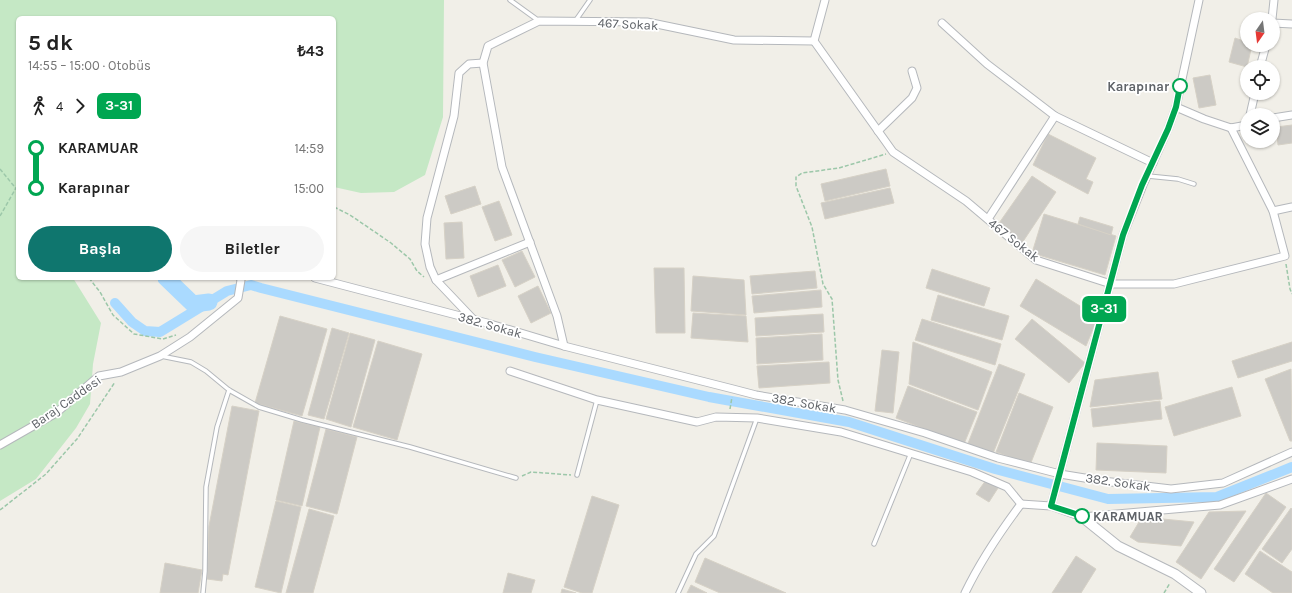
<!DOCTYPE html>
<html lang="tr">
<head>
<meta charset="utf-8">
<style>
	:root { --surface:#fff; --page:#f6f6f6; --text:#222; --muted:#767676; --accent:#0f766e }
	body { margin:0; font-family:Karla,sans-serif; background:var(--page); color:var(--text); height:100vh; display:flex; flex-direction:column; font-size:15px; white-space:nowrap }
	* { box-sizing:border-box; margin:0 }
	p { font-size:13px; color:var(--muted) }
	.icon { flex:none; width:22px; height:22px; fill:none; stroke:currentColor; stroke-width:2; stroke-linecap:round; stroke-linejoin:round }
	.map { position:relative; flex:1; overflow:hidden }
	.details { position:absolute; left:16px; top:16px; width:320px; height:264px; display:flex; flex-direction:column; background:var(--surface); border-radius:6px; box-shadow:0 1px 3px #0004 }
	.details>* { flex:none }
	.badge { padding:0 8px; border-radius:6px; font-size:14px; line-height:26px }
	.needle { width:26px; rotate:194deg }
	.fabs { position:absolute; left:1240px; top:12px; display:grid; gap:8px }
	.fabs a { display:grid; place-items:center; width:40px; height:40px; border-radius:50%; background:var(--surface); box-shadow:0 1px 3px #0004; font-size:20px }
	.map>.badge { position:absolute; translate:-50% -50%; box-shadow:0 0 0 2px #fff }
	.legs { display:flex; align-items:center; gap:6px; height:44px; padding:0 12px; font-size:13px }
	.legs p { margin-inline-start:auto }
	.summary { display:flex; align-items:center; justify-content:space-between; height:68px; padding:0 12px }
	h1 { font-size:22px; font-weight:700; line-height:30px }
	.button { display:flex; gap:8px; margin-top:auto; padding:8px 12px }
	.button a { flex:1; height:46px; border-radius:24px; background:var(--accent); color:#fff; font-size:16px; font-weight:700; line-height:46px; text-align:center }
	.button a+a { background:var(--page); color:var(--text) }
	ul { padding:0 12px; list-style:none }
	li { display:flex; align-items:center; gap:14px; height:40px; font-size:15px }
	li i { display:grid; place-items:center; width:6px; height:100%; margin:0 5px; background:currentColor }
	li i::after { content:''; width:10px; height:10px; margin:-5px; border:3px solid; border-radius:50%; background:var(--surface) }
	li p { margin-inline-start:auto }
	li:first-child i { background:linear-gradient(#0000 50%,currentColor 0) }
	li:last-child i { background:linear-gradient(currentColor 50%,#0000 0) }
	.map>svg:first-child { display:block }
	.green { fill:#c5e8c5 }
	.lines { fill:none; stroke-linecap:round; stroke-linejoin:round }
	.canal { stroke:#aadaff; stroke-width:10 }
	.river { stroke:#aadaff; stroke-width:17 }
	.building { fill:#cccac5; stroke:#d6d1c6 }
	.service-casing { stroke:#b5b8bc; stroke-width:5.5 }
	.minor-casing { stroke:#b5b8bc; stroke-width:9 }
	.tertiary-casing { stroke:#b5b8bc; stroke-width:11 }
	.path { stroke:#9cc7a9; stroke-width:1.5; stroke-dasharray:4 2; stroke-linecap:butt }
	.service { stroke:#fff; stroke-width:3.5 }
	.minor { stroke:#fff; stroke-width:7 }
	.tertiary { stroke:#fff; stroke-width:9 }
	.line-1-casing { stroke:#fff; stroke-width:9 }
	.line-1 { stroke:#00a651; stroke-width:6 }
	.stop-1-dot { fill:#fff; stroke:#00a651; stroke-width:2 }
	.labels { text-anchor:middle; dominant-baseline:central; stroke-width:3.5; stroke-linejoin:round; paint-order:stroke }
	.street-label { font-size:13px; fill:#5f6368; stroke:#fff }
	.stop-label { font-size:13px; font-weight:bold; fill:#5f6368; stroke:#fff; text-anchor:end }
</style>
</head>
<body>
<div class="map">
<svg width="1292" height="593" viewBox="0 0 1292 593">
	<rect width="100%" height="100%" fill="#f1efe8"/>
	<!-- green -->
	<polygon class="green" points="0,0 444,0 443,117 425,175 394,192 361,193 334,187 334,18 18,18 18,278 73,278 101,323 93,364 90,404 76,428 36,479 0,501"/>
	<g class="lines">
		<!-- canal -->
		<polyline class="canal" points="115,303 132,322 145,331 160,332 227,291 251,285 261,288 535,357 709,397 849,422 995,469 1108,499 1217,497 1292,467"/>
		<!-- river -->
		<polyline class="river" points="166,278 193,304 209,302"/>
	</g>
	<!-- building -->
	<g class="building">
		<polygon points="1235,38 1247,42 1247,45 1252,45 1247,67 1229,62"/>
		<polygon points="1210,75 1216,105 1199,108 1193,78"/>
		<polygon points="1292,125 1292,143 1278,145 1276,127"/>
		<polygon points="1048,134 1096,158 1086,179 1093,182 1088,194 1033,165"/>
		<polygon points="886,169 890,186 825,201 821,184"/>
		<polygon points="1032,176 1056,192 1022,243 997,226"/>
		<polygon points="475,186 481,204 451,214 445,196"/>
		<polygon points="890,188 894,203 825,219 821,203"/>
		<polygon points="499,201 512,235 495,241 482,207"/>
		<polygon points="1044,214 1116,236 1105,275 1032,253"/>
		<polygon points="1080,217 1113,227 1111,235 1078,224"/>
		<polygon points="462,222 464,258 446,259 444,223"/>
		<polygon points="522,251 535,277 515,287 502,260"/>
		<polygon points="498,265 506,286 478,297 470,276"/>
		<polygon points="654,268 684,268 685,333 656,333"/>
		<polygon points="932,269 990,288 984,306 926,288"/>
		<polygon points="815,271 817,288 752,294 750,276"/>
		<polygon points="693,276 744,280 746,315 691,311"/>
		<polygon points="1036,279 1098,317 1086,346 1020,306"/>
		<polygon points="538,286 551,313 531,323 518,296"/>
		<polygon points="821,290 822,307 754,313 752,296"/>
		<polygon points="938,295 1009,316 1002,340 931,320"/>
		<polygon points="693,313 746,316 748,342 691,338"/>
		<polygon points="823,314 824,332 756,336 755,318"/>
		<polygon points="280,316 327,329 302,416 255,403"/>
		<polygon points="922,319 1001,344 995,365 915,340"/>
		<polygon points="1032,319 1085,363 1069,383 1015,339"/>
		<polygon points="332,328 349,333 324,419 308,415"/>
		<polygon points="350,333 375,340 351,427 326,419"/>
		<polygon points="822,334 823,360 757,364 756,338"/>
		<polygon points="378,341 422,354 397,440 353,427"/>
		<polygon points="913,342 992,372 978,410 909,384"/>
		<polygon points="1292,342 1292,361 1238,378 1232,361"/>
		<polygon points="882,350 899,352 893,413 875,411"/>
		<polygon points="829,362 830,383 759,388 757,366"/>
		<polygon points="999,364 1025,374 992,456 967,446"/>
		<polygon points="1291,369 1292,441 1290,441 1265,379"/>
		<polygon points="1158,372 1162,399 1090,407 1095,380"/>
		<polygon points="908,386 977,412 964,444 896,418"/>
		<polygon points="1232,387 1241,416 1174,436 1165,407"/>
		<polygon points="1019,393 1053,407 1030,465 996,452"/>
		<polygon points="1160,401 1162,419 1093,427 1091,409"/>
		<polygon points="232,406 259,411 228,575 223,574 222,581 207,579 209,526"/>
		<polygon points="294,421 320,427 302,506 276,500"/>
		<polygon points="326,429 357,437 337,514 306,506"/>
		<polygon points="1097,443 1167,446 1166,473 1096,470"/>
		<polygon points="986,480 998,488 989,502 976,494"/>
		<polygon points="1266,493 1286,507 1234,582 1214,569"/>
		<polygon points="592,496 619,505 592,593 582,593 564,587"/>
		<polygon points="276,501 301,507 281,593 255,587"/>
		<polygon points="1291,508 1292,509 1292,549 1282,563 1262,549"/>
		<polygon points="309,509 334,516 313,593 286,593"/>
		<polygon points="1246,511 1201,579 1176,562 1209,512"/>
		<polygon points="1142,517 1194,522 1181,546 1138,542 1130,537"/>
		<polygon points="1260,551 1292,572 1292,593 1273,593 1245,574"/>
		<polygon points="1076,556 1096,569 1081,593 1052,593"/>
		<polygon points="705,558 786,593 720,593 695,582"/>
		<polygon points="165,563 202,570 198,593 160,593"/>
		<polygon points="508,573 535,580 531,593 503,593"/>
		<polygon points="691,585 707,593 687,593"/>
		<polygon points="562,589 576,593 561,593"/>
	</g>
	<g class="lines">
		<defs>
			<g id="service">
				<polyline points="510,0 539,21"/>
				<polyline points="576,20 590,0"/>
				<polyline points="1148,176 1178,179 1194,184"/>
				<polyline points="161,356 191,362 206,371 229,390 259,407 302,420 410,447 516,478"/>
				<polyline points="577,475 597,400"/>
				<polyline points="874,544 911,453"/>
				<polyline points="203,593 205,571 206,487 217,427 229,390"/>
				<polyline points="678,593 696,554 714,536 757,418"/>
			</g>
			<g id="minor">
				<polyline points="825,0 814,41 893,152 966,201 1036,260 1111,284 1174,284 1285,256 1273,211 1231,128"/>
				<polyline points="1272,19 1274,0"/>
				<polyline points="942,23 987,64 1055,116 1153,163"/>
				<polyline points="1273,23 1292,24"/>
				<polyline points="1260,67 1266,45"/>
				<polyline points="1176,107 1204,119 1231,128 1247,125"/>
				<polyline points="1250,115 1255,93"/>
				<polyline points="1273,118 1292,115"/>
				<polyline points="878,131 912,98 917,88 912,71"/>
				<polyline points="1273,211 1292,207"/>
				<polyline points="988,219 1055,116"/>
				<polyline points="315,278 487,323 564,346 733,389 756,395 845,410 925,433 998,458 1060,474 1103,481 1171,489 1223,483 1292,452"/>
				<polyline points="436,280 530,242"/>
				<polyline points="473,319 436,280 430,267 425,244 427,218 454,116 459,73 469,64 483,63"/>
				<polyline points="564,346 557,316 502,167 483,63 488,46 539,21 647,22 734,40 814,41"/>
				<polyline points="510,371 597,400 697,422 716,417 757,418 841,432 972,472 1007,487 1021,504"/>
				<polyline points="0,445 56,413 99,376 121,372 160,356 190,337 238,298 241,280 240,278"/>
				<polyline points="1021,504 1051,506 1082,517 1220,505 1292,479"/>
				<polyline points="1051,506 1123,235 1143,185 1168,129 1176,107 1199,0"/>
				<path d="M965,593C980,562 1000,532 1021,504"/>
			</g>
			<polyline id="tertiary" points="1082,517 1118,546 1175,574 1201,593"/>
		</defs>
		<!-- service casing -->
		<use href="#service" class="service-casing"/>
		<!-- minor casing -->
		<use href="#minor" class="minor-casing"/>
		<!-- tertiary casing -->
		<use href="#tertiary" class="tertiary-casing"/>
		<!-- path -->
		<g class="path">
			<polyline points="0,169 18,191"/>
			<polyline points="334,207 350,215 391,243 410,259 417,271 424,277"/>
			<polyline points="0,216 16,188"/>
			<polyline points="1286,264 1290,289 1292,294"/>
			<polyline points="89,278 100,292 113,315 134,334 163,339 176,335"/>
			<polyline points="843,401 838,380 832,299 823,284 812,227 796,186 796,177 802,173 839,168 886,154"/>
			<polyline points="730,409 732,397"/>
			<polyline points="522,476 531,472 571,475"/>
			<polyline points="0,510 46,474 77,439 115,382"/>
			<polyline points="1164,593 1170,583"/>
		</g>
		<!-- service -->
		<use href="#service" class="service"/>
		<!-- minor -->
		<use href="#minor" class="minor"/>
		<!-- tertiary -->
		<use href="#tertiary" class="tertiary"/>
	</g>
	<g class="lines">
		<defs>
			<polyline id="line-1" points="1082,516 1051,506 1123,235 1142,185 1168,129 1176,107 1180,86"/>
		</defs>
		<!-- line-1 casing -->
		<use href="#line-1" class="line-1-casing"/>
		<!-- line-1 -->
		<use href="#line-1" class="line-1"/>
	</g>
	<!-- markers -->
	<g class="stop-1-dot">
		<circle cx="1180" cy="86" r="7"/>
		<circle cx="1082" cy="516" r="7"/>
	</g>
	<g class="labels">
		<!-- street labels -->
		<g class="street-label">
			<text transform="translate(628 24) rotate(3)">467 Sokak</text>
			<text transform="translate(1014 240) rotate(38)">467 Sokak</text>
			<text transform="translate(490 325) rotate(16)">382. Sokak</text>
			<text transform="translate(66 402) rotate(-35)">Baraj Caddesi</text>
			<text transform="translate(804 403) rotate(10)">382. Sokak</text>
			<text transform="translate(1118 482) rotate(8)">382. Sokak</text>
		</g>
		<!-- stop labels -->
		<g class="stop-label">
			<text x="1169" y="86">Karapınar</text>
			<text x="1093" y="516" text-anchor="start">KARAMUAR</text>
		</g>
	</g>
</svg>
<div class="fabs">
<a><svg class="needle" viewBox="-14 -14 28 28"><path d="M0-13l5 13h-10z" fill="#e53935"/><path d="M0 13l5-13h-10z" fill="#767676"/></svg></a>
<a><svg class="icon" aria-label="locate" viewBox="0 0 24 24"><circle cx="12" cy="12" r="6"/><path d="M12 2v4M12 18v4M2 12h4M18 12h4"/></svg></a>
<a><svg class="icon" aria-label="layers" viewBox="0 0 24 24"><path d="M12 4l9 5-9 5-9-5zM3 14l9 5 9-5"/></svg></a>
</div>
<b class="badge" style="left:1104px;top:309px;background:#00a651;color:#fff">3-31</b>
<section class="details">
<div class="summary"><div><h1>5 dk</h1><p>14:55 – 15:00 · Otobüs</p></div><b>₺43</b></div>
<div class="legs"><svg class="icon" aria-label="walk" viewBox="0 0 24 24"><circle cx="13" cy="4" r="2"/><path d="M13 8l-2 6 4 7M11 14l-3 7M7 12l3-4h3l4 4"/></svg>4<svg class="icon" aria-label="forward" viewBox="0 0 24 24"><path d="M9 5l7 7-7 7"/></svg><b class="badge" style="background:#00a651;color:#fff">3-31</b></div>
<ul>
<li><i style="color:#00a651"></i><b>KARAMUAR</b><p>14:59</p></li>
<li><i style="color:#00a651"></i><b>Karapınar</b><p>15:00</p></li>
</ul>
<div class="button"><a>Başla</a><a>Biletler</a></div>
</section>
</div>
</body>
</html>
